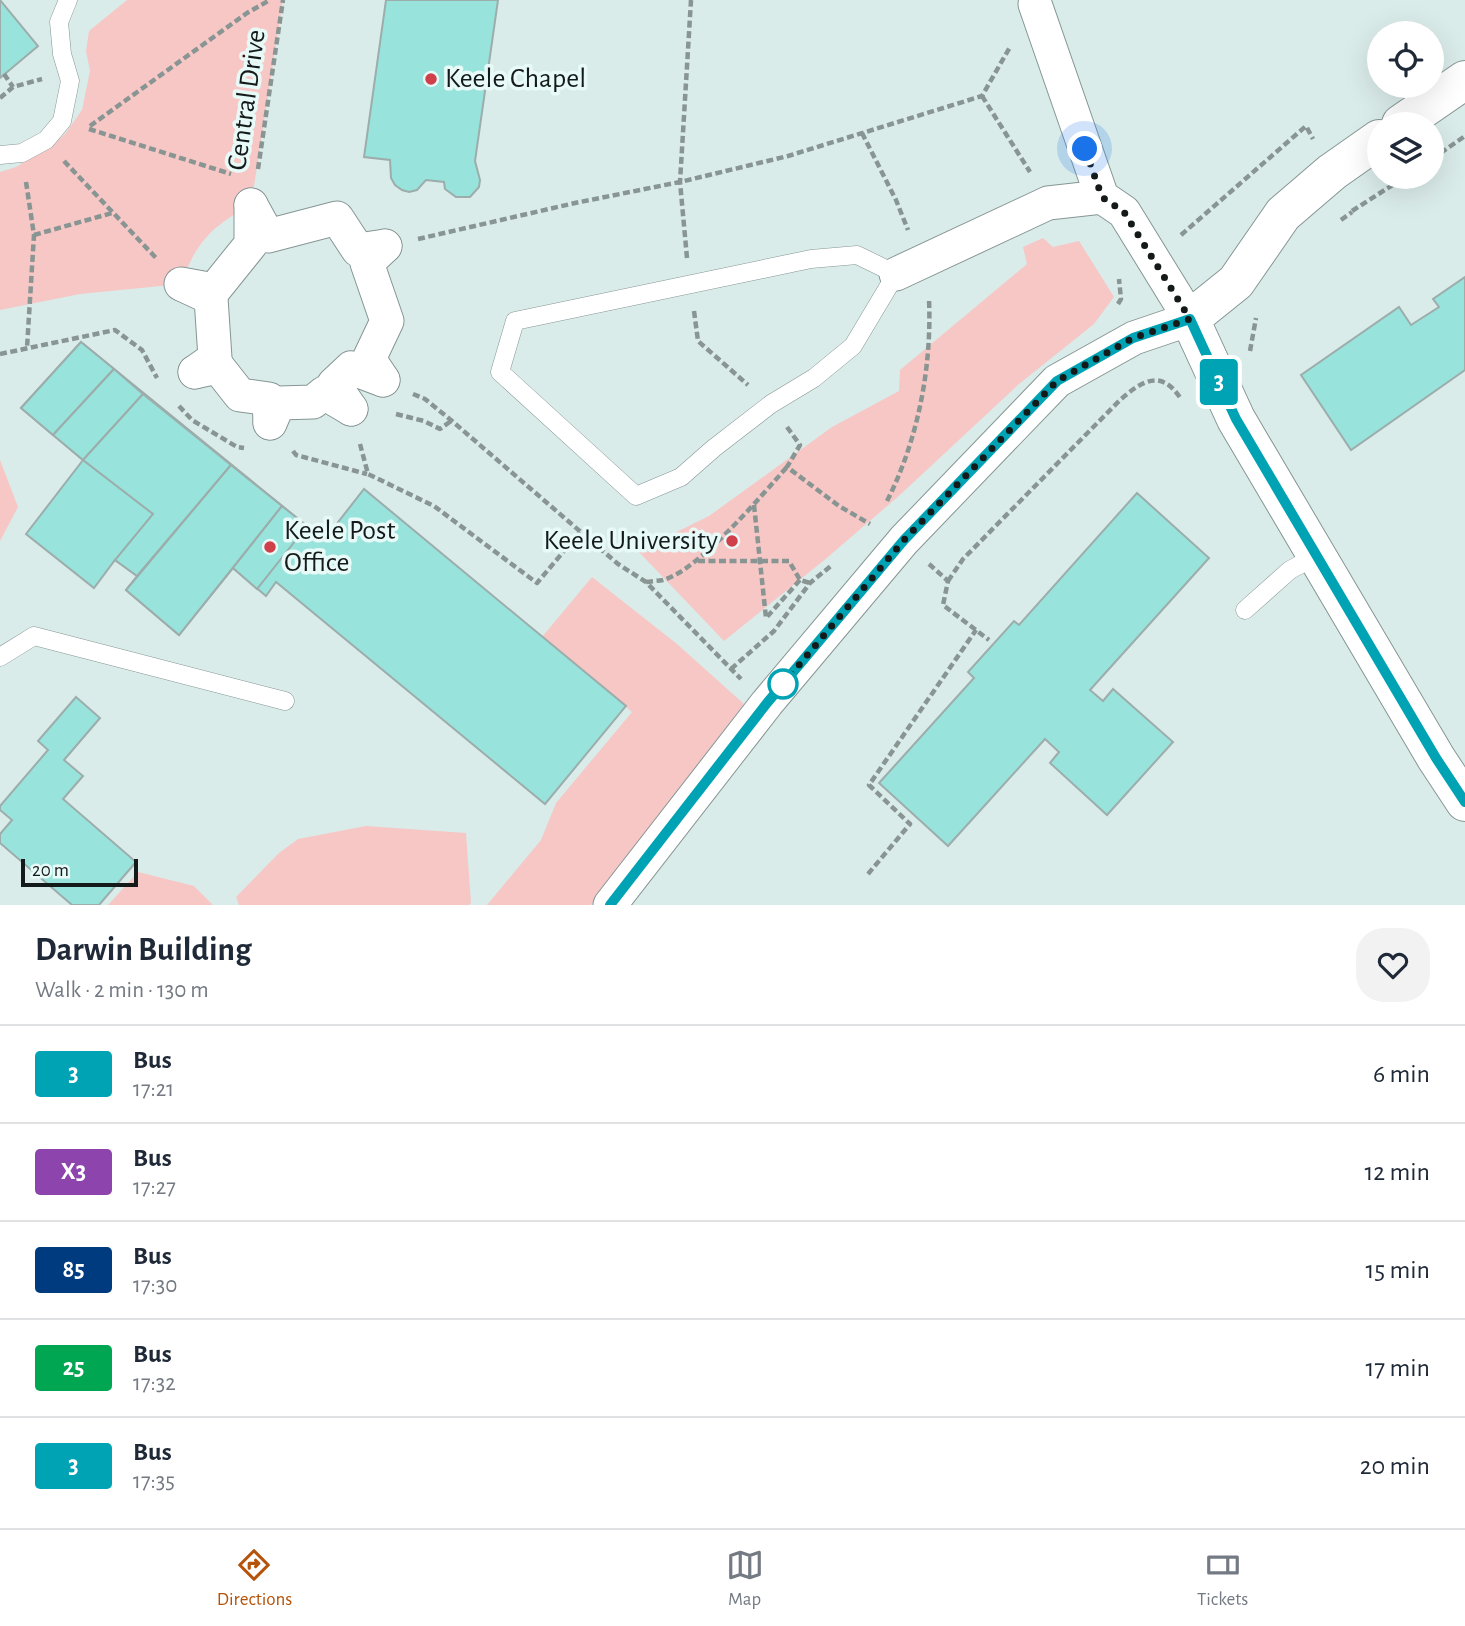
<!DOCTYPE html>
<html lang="en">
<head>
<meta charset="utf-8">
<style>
	:root { --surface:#fff; --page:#f2f2f3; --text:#1f2937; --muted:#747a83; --line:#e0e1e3; --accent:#b45309 }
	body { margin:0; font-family:"Alegreya Sans",sans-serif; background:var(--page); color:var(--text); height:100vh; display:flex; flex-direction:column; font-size:26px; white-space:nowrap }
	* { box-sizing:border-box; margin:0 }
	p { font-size:23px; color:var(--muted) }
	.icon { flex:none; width:38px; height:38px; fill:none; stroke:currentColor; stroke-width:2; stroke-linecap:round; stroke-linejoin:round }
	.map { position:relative; height:905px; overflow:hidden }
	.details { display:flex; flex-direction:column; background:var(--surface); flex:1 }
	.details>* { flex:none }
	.badge { padding:0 14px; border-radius:5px; font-size:24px; line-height:46px }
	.buttons { position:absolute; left:1367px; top:21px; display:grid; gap:14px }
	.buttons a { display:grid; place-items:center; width:77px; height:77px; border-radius:50%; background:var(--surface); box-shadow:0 7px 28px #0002; font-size:35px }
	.scale { position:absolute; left:21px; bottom:18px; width:117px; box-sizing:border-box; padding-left:7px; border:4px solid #141a19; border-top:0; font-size:19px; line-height:24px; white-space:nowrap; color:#141a19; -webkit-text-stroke:5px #e7faf8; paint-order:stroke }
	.you { position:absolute; width:35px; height:35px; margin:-18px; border:5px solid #fff; border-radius:50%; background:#1a73e8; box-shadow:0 0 0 10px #1a73e833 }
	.map>.badge { position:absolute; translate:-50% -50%; box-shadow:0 0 0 4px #fff }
	.round { display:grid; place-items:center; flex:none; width:74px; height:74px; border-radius:28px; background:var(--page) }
	.head { display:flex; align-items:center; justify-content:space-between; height:119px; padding:0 35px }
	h1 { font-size:33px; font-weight:600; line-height:52px }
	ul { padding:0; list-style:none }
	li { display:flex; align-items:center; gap:21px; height:98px; padding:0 35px; border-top:2px solid var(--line) }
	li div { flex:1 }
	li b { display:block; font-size:26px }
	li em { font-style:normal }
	li .badge { min-width:77px; font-weight:700; text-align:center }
	.menu { display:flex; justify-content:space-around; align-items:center; height:98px; border-top:2px solid var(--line); background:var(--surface); font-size:19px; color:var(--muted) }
	.menu a { display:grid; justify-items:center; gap:4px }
	.menu .current { color:var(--accent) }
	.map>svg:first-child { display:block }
	.green { fill:#f6c7c5 }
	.building { fill:#98e3dc; stroke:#9cadab; stroke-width:2 }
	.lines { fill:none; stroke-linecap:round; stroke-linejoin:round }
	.lane-casing { stroke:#859694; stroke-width:19 }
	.street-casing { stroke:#859694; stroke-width:35 }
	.secondary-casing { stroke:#859694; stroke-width:40 }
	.path { stroke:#889593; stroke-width:4.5; stroke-dasharray:7 3.5; stroke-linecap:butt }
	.lane { stroke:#fff; stroke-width:18 }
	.street { stroke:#fff; stroke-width:33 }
	.secondary { stroke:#fff; stroke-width:38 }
	.line-casing { stroke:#fff; stroke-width:16 }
	.line { stroke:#00a3b4; stroke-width:10 }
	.walk { stroke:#141a19; stroke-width:7; stroke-dasharray:0 12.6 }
	.poi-dot { fill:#d0404a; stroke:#e7faf8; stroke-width:2.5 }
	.stop-dot { fill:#fff; stroke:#00a3b4; stroke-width:3.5 }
	.labels { text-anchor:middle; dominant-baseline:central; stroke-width:7; stroke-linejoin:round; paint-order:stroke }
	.poi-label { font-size:28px; fill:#141a19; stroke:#e7faf8; text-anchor:start }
	.street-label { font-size:28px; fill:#141a19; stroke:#e7faf8 }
</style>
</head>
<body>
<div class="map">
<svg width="1465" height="905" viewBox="0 0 1465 905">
	<rect width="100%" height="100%" fill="#daecea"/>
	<!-- green -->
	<g class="green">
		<path d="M127,0H283L251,205C212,226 196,242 181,284L80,294L0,310V172L16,167L51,146L65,134L82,110L90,71L86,51L89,31Z"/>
		<polygon points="1043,238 1053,247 1079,241 1114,297 1094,324 1019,384 901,494 828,557 724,641 638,551 709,516 832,427 899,391 900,370 1027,264 1023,247"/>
		<polygon points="0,460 18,507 0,541"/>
		<polygon points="592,577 677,644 744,704 591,905 487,905 541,840 556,803 632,712 542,637"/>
		<polygon points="366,826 466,833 471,903 469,905 239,905 236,897 279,853 298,839"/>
		<polygon points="138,872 194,886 213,905 108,905"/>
	</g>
	<!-- building -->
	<g class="building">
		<polygon points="0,0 38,46 0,78"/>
		<polygon points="386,0 498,0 475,161 480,180 479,187 470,197 456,197 445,189 444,182 426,180 417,190 409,192 402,190 395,185 391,178 390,160 364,157"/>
		<polygon points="1465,277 1465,370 1351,450 1301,375 1399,307 1411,325 1439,307 1433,299"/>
		<polygon points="81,342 324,540 364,489 626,706 545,804 276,582 266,596 233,568 179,635 126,590 137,576 115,560 94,588 26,534 83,460 21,408"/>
		<polygon points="81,342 114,369 53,435 21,408"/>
		<polygon points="114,369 143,394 83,460 53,435"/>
		<polygon points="143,394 231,465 137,576 115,560 153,514 83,460"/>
		<polygon points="231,465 282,506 179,635 126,590"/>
		<polygon points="1137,493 1209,558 1090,690 1103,701 1113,689 1173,742 1107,815 1050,763 1059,752 1045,739 948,846 879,783 974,678 968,672 1014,621 1019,625"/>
		<polygon points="282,506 307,526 257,589 233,568"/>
		<polygon points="76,697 100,718 64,760 83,776 63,799 136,862 99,905 72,905 0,843 0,834 12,820 0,810 0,806 48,750 38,741"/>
	</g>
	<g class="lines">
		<defs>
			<g id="lane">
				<polyline points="0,155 22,153 46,140 62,121 70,81 62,54 59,22 68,0"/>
				<polygon points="857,255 896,274 853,346 814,378 771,404 714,448 681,477 636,496 500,372 515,321 811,259"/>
				<polyline points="1245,610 1290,570 1316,556"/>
				<polyline points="0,657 34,636 285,701"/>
			</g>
			<g id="street">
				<polyline points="251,205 268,236 337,218 358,250 385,246"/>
				<polyline points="896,274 1048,203 1102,197"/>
				<polyline points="181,284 214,290 251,244 251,205"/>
				<polyline points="183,285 211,298 215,358 195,372"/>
				<polyline points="195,372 218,367 240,395 269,399 270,423"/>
				<polyline points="383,380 369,359 387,321 367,263 385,246"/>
				<polyline points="351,409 334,384 351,368 383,380"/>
				<polyline points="270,423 279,403 313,402 324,393 351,409"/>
				<polyline points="610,905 767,703 904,540 1057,381 1134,338 1190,319 1124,212 1102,197 1035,4"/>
			</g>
			<g id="secondary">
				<polyline points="1401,124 1465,80"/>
				<polyline points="1379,139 1332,172 1283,214 1236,282 1190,319 1236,419 1436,758 1465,802"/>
			</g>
		</defs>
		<!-- lane casing -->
		<use href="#lane" class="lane-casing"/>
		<!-- street casing -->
		<use href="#street" class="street-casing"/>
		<!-- secondary casing -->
		<use href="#secondary" class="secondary-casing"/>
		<!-- path -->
		<g class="path">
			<polyline points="4,74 13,87"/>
			<polyline points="982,96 1030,172"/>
			<polyline points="0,98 13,87 42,79"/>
			<polyline points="90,126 247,13 270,0"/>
			<polyline points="89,129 231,174"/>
			<polyline points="862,133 896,200 908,230"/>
			<polyline points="1432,159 1465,136"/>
			<polyline points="64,161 157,259"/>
			<polyline points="258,169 283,0"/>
			<polyline points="26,182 34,235 27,348"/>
			<polyline points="1352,211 1405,177"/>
			<polyline points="1341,220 1352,212"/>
			<polyline points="34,235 112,213"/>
			<polyline points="1181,235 1306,126 1313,139"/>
			<polyline points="418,239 575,203 680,182 788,156 982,96 1010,47"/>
			<polyline points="687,258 680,182 691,0"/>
			<polyline points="1118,304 1121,299 1119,279"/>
			<polyline points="694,311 698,341 748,385"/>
			<polyline points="1250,351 1256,318"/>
			<polyline points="0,354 115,330 142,350 157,378"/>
			<polyline points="413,394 425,399 452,421 618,564 646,582 741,679"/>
			<polyline points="179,406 192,420 237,447 244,448"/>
			<polyline points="396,414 424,421 440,429 451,421"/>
			<polyline points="787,427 800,445 787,467 839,506 870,524"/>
			<polyline points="360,444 368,474 434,506 537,583 580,532"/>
			<polyline points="293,451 296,455 367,474"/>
			<path d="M887,501C918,440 932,367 929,299"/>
			<polyline points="754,505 766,618 800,580"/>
			<polyline points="698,561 789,561 800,580 810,583"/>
			<polyline points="929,564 948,581 943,605 989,640"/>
			<path d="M948,581L963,559L1120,400C1142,381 1161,368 1181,399"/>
			<path d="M646,582C652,581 658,581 663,580C698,571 762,495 787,467"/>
			<polyline points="731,669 774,631 810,583 832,565"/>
			<polyline points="868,874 910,824 869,785 976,630"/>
		</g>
		<!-- lane -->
		<use href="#lane" class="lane"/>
		<!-- street -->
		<use href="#street" class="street"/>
		<!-- secondary -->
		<use href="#secondary" class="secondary"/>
	</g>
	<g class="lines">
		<defs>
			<polyline id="line" points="610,905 767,703 904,540 1057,381 1133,338 1190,319 1236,419 1436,758 1465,802"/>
		</defs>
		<!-- line casing -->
		<use href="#line" class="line-casing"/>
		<!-- line -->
		<use href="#line" class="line"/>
		<!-- walk -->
		<polyline class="walk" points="783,684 904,540 1057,381 1133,338 1190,319 1124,212 1102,197 1085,149"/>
	</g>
	<!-- markers -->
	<g class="poi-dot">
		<circle cx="431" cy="79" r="7"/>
		<circle cx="732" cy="541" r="7"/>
		<circle cx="270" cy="547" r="7"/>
	</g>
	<circle class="stop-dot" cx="783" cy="684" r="14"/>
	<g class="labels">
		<!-- poi labels -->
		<g class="poi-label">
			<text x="445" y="79">Keele Chapel</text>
			<text x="284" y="531">Keele Post<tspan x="284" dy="32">Office</tspan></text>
			<text x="718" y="541" text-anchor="end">Keele University</text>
		</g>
		<!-- street labels -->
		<g class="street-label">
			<text transform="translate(247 100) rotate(-82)">Central Drive</text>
		</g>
	</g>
</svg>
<div class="buttons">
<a><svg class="icon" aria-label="locate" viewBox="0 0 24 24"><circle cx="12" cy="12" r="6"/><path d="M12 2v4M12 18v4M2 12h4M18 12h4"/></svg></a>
<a><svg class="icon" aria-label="layers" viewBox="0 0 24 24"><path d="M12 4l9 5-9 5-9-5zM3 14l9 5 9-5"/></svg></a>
</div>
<div class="scale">20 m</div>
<div class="you" style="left:1085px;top:149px"></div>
<b class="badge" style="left:1219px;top:382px;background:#00a3b4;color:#fff">3</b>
</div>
<section class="details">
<div class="head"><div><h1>Darwin Building</h1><p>Walk · 2 min · 130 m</p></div><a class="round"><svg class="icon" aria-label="heart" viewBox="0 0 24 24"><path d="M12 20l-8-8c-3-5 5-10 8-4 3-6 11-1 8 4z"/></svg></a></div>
<ul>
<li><span class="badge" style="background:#00a3b4;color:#fff">3</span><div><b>Bus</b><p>17:21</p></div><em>6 min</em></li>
<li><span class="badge" style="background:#8e44ad;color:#fff">X3</span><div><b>Bus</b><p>17:27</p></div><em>12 min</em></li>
<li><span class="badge" style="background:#003b80;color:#fff">85</span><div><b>Bus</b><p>17:30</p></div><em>15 min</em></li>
<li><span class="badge" style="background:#00a651;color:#fff">25</span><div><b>Bus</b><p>17:32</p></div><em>17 min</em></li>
<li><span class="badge" style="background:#00a3b4;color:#fff">3</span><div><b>Bus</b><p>17:35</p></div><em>20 min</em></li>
</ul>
</section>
<nav class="menu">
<a class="current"><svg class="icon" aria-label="directions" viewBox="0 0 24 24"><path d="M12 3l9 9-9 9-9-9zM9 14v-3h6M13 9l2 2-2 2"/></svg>Directions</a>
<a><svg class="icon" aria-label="map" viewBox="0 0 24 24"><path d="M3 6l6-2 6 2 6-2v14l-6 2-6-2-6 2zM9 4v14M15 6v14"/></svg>Map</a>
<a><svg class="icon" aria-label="tickets" viewBox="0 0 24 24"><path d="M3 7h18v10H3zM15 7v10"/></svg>Tickets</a>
</nav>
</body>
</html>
